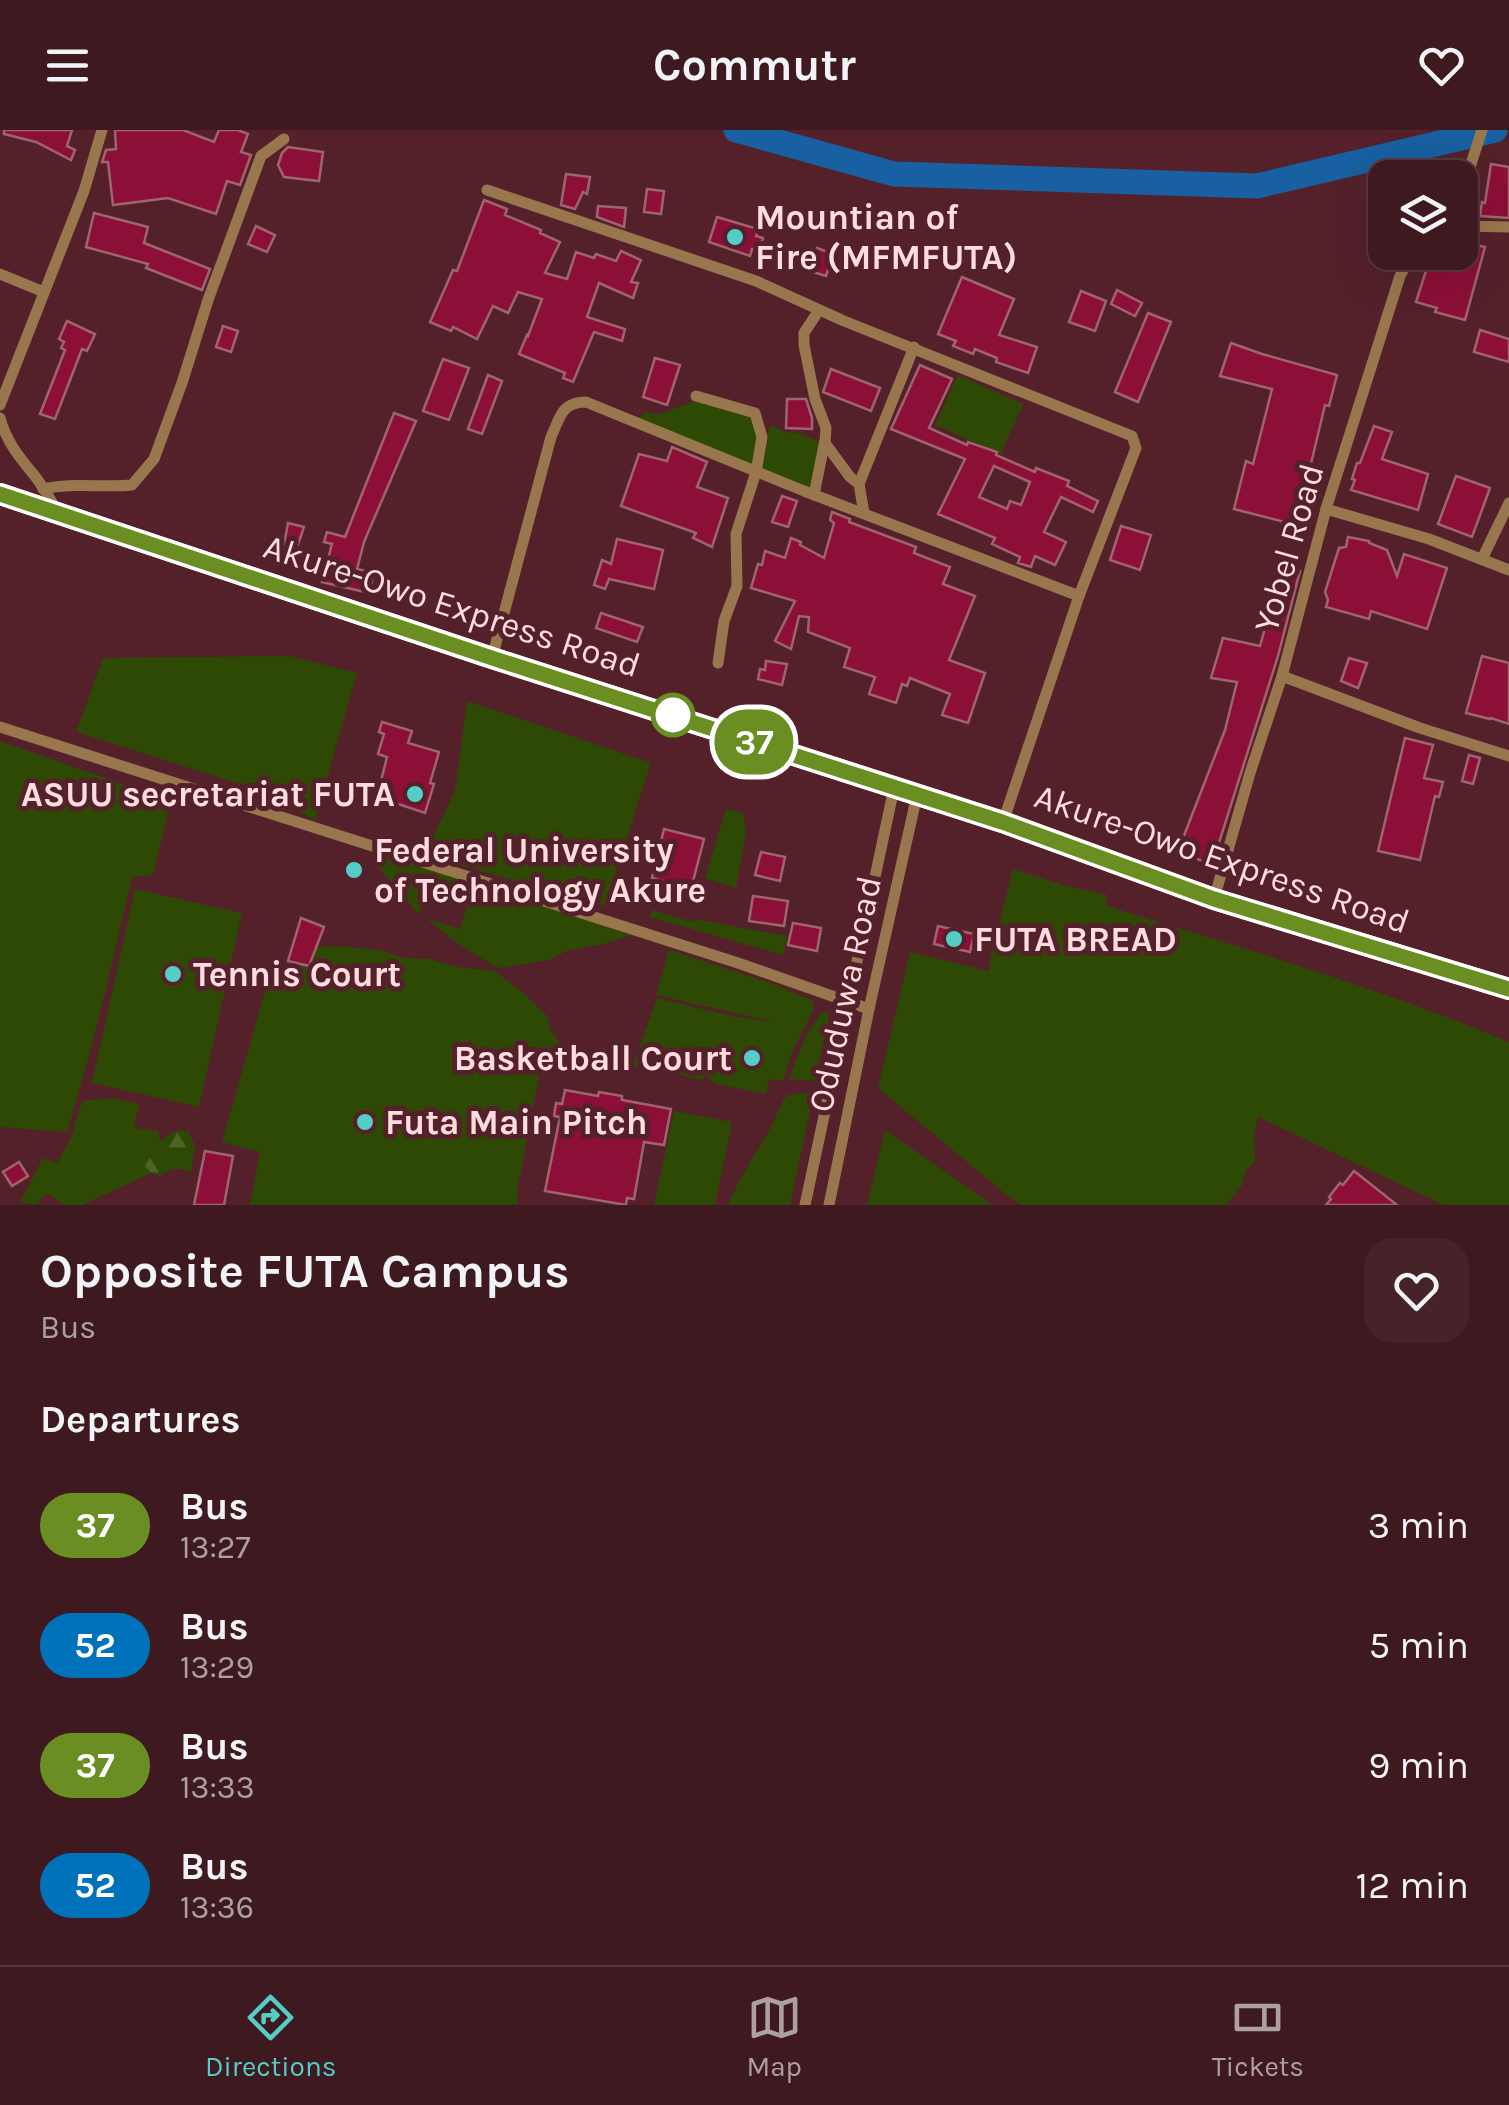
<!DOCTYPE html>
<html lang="en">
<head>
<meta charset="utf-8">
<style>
	:root { --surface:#3f1920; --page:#462229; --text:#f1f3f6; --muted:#ada0a5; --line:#58383e; --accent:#54cdc7 }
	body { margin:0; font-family:Karla,sans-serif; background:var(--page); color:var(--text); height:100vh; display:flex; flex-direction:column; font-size:38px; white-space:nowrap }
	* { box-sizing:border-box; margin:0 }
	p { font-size:32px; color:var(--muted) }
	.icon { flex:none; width:55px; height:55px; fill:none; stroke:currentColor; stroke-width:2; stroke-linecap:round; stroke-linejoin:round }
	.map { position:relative; height:1075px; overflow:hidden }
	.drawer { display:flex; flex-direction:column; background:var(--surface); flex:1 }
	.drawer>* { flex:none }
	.badge { padding:0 20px; border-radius:32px; font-size:35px; line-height:65px }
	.buttons { position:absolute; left:1368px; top:30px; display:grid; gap:20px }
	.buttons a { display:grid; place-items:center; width:110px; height:110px; border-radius:20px; background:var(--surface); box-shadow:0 10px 40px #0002,0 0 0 2px var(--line); font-size:50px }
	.map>.badge { position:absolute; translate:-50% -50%; box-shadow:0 0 0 5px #fff }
	h2 { padding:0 40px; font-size:38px; line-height:90px }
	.round { display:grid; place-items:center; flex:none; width:105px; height:105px; border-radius:30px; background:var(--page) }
	.overview { display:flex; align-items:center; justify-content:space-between; height:170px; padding:0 40px }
	h1 { font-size:48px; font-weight:700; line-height:75px }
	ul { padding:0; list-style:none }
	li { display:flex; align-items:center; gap:30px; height:120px; padding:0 40px }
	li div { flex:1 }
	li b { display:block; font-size:38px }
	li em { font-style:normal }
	li .badge { min-width:110px; font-weight:700; text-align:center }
	header { display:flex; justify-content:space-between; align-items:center; height:130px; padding:0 40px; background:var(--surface); font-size:45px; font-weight:700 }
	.dock { display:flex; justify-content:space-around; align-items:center; height:140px; border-top:2px solid var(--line); background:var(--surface); font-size:28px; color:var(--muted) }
	.dock a { display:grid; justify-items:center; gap:5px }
	.dock .on { color:var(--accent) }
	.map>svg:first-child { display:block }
	.green { fill:#2d4904 }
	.forest { fill:url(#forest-firs) }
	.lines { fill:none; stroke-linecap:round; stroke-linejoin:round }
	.river { stroke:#1860a1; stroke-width:25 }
	.building { fill:#8b0f37; stroke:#9f646d; stroke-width:2.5; fill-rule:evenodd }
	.street { stroke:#99774e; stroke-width:11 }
	.highway { stroke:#ffddb7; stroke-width:22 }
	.line-casing { stroke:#fff; stroke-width:22 }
	.line { stroke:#6b8e23; stroke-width:15 }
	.poi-dot { fill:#54cdc7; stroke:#54212b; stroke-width:4 }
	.stop-dot { fill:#fff; stroke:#6b8e23; stroke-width:5 }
	.labels { text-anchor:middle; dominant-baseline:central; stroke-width:10; stroke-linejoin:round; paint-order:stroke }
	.poi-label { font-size:35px; font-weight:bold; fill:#fedcdf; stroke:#54212b; text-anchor:start }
	.street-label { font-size:35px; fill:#fedcdf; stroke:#54212b }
</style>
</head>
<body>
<header><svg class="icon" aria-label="menu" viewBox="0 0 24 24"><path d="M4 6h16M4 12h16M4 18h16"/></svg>Commutr<svg class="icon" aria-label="heart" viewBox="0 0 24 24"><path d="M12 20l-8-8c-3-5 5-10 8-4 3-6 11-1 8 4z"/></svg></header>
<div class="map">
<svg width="1509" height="1075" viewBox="0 0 1509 1075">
	<defs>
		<pattern id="forest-firs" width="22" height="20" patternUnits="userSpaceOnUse" patternTransform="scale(2.5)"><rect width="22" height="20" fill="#2d4904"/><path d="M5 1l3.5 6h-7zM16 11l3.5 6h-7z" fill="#4c6328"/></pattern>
	</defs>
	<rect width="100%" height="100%" fill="#54212b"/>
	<!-- green -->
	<g class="green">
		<polygon points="958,245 1023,274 1001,324 935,295"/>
		<polygon points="697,270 754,286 759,307 754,337 637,289 646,282 660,284"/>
		<polygon points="770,295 786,302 800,303 821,313 813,361 761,341"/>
		<polygon points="290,526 357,543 315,690 243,655 76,602 103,528"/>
		<polygon points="467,571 651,633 605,776 424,725 455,661"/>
		<path d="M0,611L171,671L153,745L132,747C112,833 93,918 67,1002L0,997Z"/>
		<polygon points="726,679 743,683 746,702 736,758 705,748"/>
		<path d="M371,722C458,749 545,776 632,805L604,814L566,821L550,830L497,838L454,811L426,788L460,799L469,771L429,757L419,785L374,732Z"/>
		<path d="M1013,739L1070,757L1106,764V775C1145,789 1185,799 1224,812C1320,842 1416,873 1509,912V1075H1444L1258,987L1254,1007L1255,1031L1247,1039L1241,1057L1226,1075H1022L1008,1066L878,958L910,822L989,841L991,824Z"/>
		<polygon points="135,759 242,783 199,977 92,953"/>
		<polygon points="653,780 693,792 694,789 788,806 783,825 649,787"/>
		<polygon points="339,816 380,820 405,828 429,829 457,837 495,841 522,862 547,886 551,901 558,910 597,936 540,941 518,1056 517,1075 250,1075 260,1022 222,1012 268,851 295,824 312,817"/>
		<polygon points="669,820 771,853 809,869 814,873 813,881 792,922 783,951 769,949 766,964 716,954 705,945 702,950 655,939 654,942 633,935 657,868 731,886 779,893 656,865"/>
		<path d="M823,882H828V892L815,951L789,949C798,926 805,900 823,882Z"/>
		<path d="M814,962L790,1075H728C740,1046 757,1022 772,995C777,985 780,974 787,965Z"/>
		<polygon points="113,968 139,974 134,998 158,1001 160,1011 142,1032 151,1043 83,1075 63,1075 47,1063 35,1075 20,1072 43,1028 57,1033 71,1008 82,971"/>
		<polygon points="674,981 732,992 715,1075 654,1075"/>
		<polygon points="885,1000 993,1075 867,1075"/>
	</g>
	<!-- forest -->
	<path class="forest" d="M175,1001H188L195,1016L191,1042C178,1037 172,1037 160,1046L151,1043L142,1033L146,1021Z"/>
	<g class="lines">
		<!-- river -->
		<polyline class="river" points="736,0 894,44 1257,56 1495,0"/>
	</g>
	<!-- building -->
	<g class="building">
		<polygon points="4,0 72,0 67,16 75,20 71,30 36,12 4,4"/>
		<polygon points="115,0 183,0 214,12 219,0 238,0 248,4 241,22 251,25 240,55 227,51 216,84 168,68 113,75 108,32 102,32 106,20 116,19"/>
		<polygon points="288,17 323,22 319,51 284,47 278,35 282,23"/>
		<polygon points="1491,34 1509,37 1509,88 1480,86 1482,72 1485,73"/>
		<polygon points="566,44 590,47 587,64 583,62 575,79 561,75"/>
		<polygon points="647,59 664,61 661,84 644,82"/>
		<polygon points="484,70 507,79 505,85 541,100 540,103 560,112 545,143 567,149 576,122 594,128 596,124 616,131 621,121 641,130 631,152 638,153 633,168 599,153 587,187 625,199 622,211 594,202 573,252 563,248 565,243 519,224 527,205 528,206 542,169 518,162 508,183 493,176 477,209 453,197 451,201 430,192 453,140 457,141"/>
		<polygon points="598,76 626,78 624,97 597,87"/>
		<polygon points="94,83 148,97 144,113 210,139 202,160 146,138 148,134 86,117"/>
		<polygon points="717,87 758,99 756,106 763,108 759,121 752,119 750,126 709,112"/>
		<polygon points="256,96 275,105 267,122 248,114"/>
		<polygon points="1463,112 1485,117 1465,190 1435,182 1437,178 1416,172 1432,122 1450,122 1459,125"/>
		<polygon points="817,118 833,124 826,146 810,141"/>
		<polygon points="962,147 1014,169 999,205 1037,217 1028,243 996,232 997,228 975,219 973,224 953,216 956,211 938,204"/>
		<polygon points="1117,160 1142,173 1135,186 1111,174"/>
		<polygon points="1081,161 1106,171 1095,201 1069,192"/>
		<polygon points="1148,183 1171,192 1138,272 1115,262"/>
		<polygon points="67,191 95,204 87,221 82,219 55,289 40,284 65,220 61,218 64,212 59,209"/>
		<polygon points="223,196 238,201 231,222 216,217"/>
		<polygon points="1480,200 1509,209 1509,232 1474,222"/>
		<polygon points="1231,213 1262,224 1337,245 1329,276 1325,275 1309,342 1292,394 1234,379 1246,331 1253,334 1272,259 1220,246"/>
		<polygon points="655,228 680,235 667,275 643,267"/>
		<polygon points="443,229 469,238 449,290 423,281"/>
		<path d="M920,235L952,249L929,298L967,315L968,312L997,322L996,325L1035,342L1036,338L1069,351L1067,356L1098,371L1093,382L1061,367L1044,402L1066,412L1055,435L1035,426L1031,437L1018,433L1020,427L992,414L995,408L938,384L965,329L891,299ZM994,336L1030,352L1021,375L1010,371L1007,379L979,367Z"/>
		<polygon points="831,239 880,258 871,281 823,262"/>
		<polygon points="488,245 502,251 482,304 468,299"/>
		<polygon points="787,269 806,269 812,288 812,299 786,298"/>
		<polygon points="394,283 416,291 364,412 357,439 374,443 369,463 322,452 332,414 324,412 327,402 345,407"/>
		<polygon points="1374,296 1392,302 1382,329 1428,344 1418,380 1351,360 1355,350 1352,349 1357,333 1360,333"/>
		<polygon points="672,317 707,332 697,357 728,368 712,417 693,408 696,403 621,376 639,324 667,331"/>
		<polygon points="1456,346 1490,358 1472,407 1438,394"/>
		<polygon points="782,366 797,371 788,397 772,392"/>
		<polygon points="832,382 850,389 849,392 916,417 914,423 950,437 943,454 975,466 949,530 985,543 968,593 942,585 950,564 910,548 907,556 902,554 896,573 869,564 875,547 844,537 850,518 808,502 809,487 799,486 791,519 775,511 795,471 751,458 758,434 762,435 765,421 785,428 791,408 801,412 800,415 824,428 834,393 830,390"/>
		<polygon points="288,393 304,397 293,429 275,423 279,413 284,415"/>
		<polygon points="1121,396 1151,405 1140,440 1110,430"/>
		<polygon points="1348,407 1369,411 1369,413 1387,420 1397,446 1404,424 1447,438 1427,499 1371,481 1369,489 1326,477 1328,470 1325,462 1339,418 1346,417"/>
		<polygon points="617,409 663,420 654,459 609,449 605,459 594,455 602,430 611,434"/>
		<polygon points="1283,434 1300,441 1278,526 1212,735 1178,721 1225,600 1237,552 1211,548 1223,508 1260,516"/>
		<polygon points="601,483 643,497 637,512 596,498"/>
		<polygon points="1482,526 1509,533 1509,594 1491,588 1490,589 1466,583"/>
		<polygon points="1349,528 1367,533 1358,558 1341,551"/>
		<polygon points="766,531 787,534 782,555 758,549 760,539 765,540"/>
		<polygon points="382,592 412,601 408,613 439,622 430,653 434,654 425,683 377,667 387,627 378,624 384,604 379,602"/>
		<polygon points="1405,608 1433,615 1424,648 1443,652 1439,667 1435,666 1420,730 1378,721"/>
		<polygon points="1469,625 1480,628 1473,654 1462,651"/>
		<polygon points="664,699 704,709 691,759 652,748"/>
		<polygon points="761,722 785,727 780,751 755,745"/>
		<polygon points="753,766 788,771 784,796 749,791"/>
		<polygon points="301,788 324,797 309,836 288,831"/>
		<polygon points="793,793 821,798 817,821 788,815"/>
		<polygon points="938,796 974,804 970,822 934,814"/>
		<polygon points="565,960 598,966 599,962 622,966 622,970 671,979 664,1015 644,1012 634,1069 627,1068 626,1075 545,1061 560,987 554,986 556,973 562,974"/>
		<polygon points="205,1021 233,1026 224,1075 194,1075"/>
		<polygon points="19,1032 28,1046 12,1056 3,1042"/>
		<polygon points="1354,1041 1397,1075 1326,1075 1331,1069 1329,1067 1340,1053 1343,1055"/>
	</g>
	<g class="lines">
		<!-- street -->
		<g class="street">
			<polyline points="1460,55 1470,37 1482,0"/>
			<polyline points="487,60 756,151 844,191 1132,306 1136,318 1079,466 1003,692"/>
			<polyline points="1460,96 1509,97"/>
			<polyline points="0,144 44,162"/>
			<polyline points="819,180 804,203 804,215 815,269 826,298 825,313 850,347 859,354"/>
			<polyline points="696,266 755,283 762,307 756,342 736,404 737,456 724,491 718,533"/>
			<polyline points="0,275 84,61 102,0"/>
			<path d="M0,288C6,311 19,327 34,345C43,356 50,369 57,381"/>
			<path d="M43,359C72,352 102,358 132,355L154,329L182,253L208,170L261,26L284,9"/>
			<polyline points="814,365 825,310"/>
			<polyline points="1326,379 1429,409 1509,440"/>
			<polyline points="864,383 859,354 914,217"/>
			<polyline points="1482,429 1509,373"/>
			<path d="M492,528L551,307C560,288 561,272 586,272L804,361L1079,466"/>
			<polyline points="1282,546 1420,598 1509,626"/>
			<polyline points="0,597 738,833 869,879"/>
			<polyline points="1214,769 1250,643 1282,546 1326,379 1400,146 1413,122"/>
			<polyline points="805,1075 894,658"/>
			<polyline points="829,1075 869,879 917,665"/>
		</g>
		<!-- highway -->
		<polyline class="highway" points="0,364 492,528 1003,692 1214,769 1509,859"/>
	</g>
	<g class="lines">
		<defs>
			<polyline id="line" points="0,364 492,528 1002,692 1214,769 1509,859"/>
		</defs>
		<!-- line casing -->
		<use href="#line" class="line-casing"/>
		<!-- line -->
		<use href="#line" class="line"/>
	</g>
	<!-- markers -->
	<g class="poi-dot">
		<circle cx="735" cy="107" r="10"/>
		<circle cx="415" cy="664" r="10"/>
		<circle cx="354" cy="740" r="10"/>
		<circle cx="954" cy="809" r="10"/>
		<circle cx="173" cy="844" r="10"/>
		<circle cx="752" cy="928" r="10"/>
		<circle cx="365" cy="992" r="10"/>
	</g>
	<circle class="stop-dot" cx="673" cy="585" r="20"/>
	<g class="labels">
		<!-- poi labels -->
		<g class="poi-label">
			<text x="755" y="87">Mountian of<tspan x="755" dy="40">Fire (MFMFUTA)</tspan></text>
			<text x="395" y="664" text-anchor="end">ASUU secretariat FUTA</text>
			<text x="374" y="720">Federal University<tspan x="374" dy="40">of Technology Akure</tspan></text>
			<text x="974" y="809">FUTA BREAD</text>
			<text x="193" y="844">Tennis Court</text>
			<text x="732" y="928" text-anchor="end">Basketball Court</text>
			<text x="385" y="992">Futa Main Pitch</text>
		</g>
		<!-- street labels -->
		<g class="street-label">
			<text transform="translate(1289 418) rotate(-74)">Yobel Road</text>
			<text transform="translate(452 476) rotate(18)">Akure-Owo Express Road</text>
			<text transform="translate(1222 729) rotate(19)">Akure-Owo Express Road</text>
			<text transform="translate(845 864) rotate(-78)">Oduduwa Road</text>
		</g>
	</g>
</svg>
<div class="buttons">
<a><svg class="icon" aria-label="layers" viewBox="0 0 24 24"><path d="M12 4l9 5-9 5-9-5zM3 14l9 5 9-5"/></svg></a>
</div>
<b class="badge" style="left:754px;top:612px;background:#6b8e23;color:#fff">37</b>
</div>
<section class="drawer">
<div class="overview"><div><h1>Opposite FUTA Campus</h1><p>Bus</p></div><a class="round"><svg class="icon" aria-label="heart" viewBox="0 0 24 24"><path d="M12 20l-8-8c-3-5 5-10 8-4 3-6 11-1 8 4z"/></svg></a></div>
<h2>Departures</h2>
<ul>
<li><span class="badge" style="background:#6b8e23;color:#fff">37</span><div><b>Bus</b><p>13:27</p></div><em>3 min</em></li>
<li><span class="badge" style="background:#0072bc;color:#fff">52</span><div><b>Bus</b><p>13:29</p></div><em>5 min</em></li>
<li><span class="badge" style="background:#6b8e23;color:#fff">37</span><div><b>Bus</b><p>13:33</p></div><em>9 min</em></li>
<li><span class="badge" style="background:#0072bc;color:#fff">52</span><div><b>Bus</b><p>13:36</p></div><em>12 min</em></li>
</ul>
</section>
<nav class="dock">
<a class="on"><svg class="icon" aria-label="directions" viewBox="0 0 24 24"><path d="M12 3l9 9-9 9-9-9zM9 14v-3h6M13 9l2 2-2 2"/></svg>Directions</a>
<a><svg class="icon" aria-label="map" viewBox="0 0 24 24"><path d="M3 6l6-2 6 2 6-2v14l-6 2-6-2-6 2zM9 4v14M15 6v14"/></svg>Map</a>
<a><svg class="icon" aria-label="tickets" viewBox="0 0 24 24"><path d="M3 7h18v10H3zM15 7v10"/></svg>Tickets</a>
</nav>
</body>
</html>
